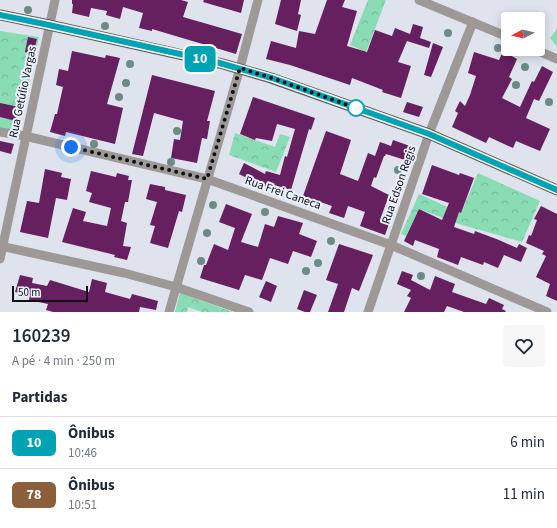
<!DOCTYPE html>
<html lang="pt">
<head>
<meta charset="utf-8">
<style>
	:root { --surface:#fff; --page:#f6f6f7; --text:#1f2937; --muted:#747a83; --line:#e0e1e3 }
	body { margin:0; font-family:"Source Sans 3",sans-serif; background:var(--page); color:var(--text); height:100vh; display:flex; flex-direction:column; font-size:15px; white-space:nowrap }
	* { box-sizing:border-box; margin:0 }
	p { font-size:13px; color:var(--muted) }
	.icon { flex:none; width:22px; height:22px; fill:none; stroke:currentColor; stroke-width:2; stroke-linecap:round; stroke-linejoin:round }
	.map { position:relative; height:312px; overflow:hidden }
	.panel { display:flex; flex-direction:column; background:var(--surface); flex:1 }
	.panel>* { flex:none }
	.badge { padding:0 8px; border-radius:6px; font-size:14px; line-height:26px }
	.needle { width:26px; rotate:263deg }
	.controls { position:absolute; left:501px; top:12px; display:grid; gap:8px }
	.controls a { display:grid; place-items:center; width:44px; height:44px; border-radius:4px; background:var(--surface); box-shadow:0 2px 10px #0003; font-size:20px }
	.scale { position:absolute; left:12px; bottom:10px; width:76px; box-sizing:border-box; padding-left:4px; border:2px solid #101115; border-top:0; font-size:11px; line-height:14px; white-space:nowrap; color:#101115; -webkit-text-stroke:3px #ebf1fb; paint-order:stroke }
	.you { position:absolute; width:20px; height:20px; margin:-10px; border:3px solid #fff; border-radius:50%; background:#1a73e8; box-shadow:0 0 0 6px #1a73e833 }
	.map>.badge { position:absolute; translate:-50% -50%; box-shadow:0 0 0 2px #fff }
	h2 { padding:0 12px; font-size:15px; line-height:36px }
	.round { display:grid; place-items:center; flex:none; width:42px; height:42px; border-radius:4px; background:var(--page) }
	.head { display:flex; align-items:center; justify-content:space-between; height:68px; padding:0 12px }
	h1 { font-size:19px; font-weight:600; line-height:30px }
	ul { padding:0; list-style:none }
	li { display:flex; align-items:center; gap:12px; height:52px; padding:0 12px; border-top:1px solid var(--line) }
	li div { flex:1 }
	li b { display:block; font-size:15px }
	li em { font-style:normal }
	li .badge { min-width:44px; font-weight:700; text-align:center }
	.map>svg:first-child { display:block }
	.forest { fill:url(#forest-crowns) }
	.building { fill:#661f5f }
	.lines { fill:none; stroke-linecap:round; stroke-linejoin:round }
	.minor { stroke:#9e9897; stroke-width:9 }
	.primary { stroke:#645a59; stroke-width:11 }
	.tree { fill:#6d8b85 }
	.line-casing { stroke:#fff; stroke-width:9 }
	.line { stroke:#00a3b4; stroke-width:6 }
	.walk { stroke:#101115; stroke-width:4; stroke-dasharray:0 7.2 }
	.stop-dot { fill:#fff; stroke:#00a3b4; stroke-width:2 }
	.labels { text-anchor:middle; dominant-baseline:central; stroke-width:4; stroke-linejoin:round; paint-order:stroke }
	.street-label { font-size:12px; fill:#101115; stroke:#ebf1fb }
</style>
</head>
<body>
<div class="map">
<svg width="557" height="312" viewBox="0 0 557 312">
	<defs>
		<pattern id="forest-crowns" width="20" height="18" patternUnits="userSpaceOnUse"><rect width="20" height="18" fill="#89dcb4"/><path d="M2 6a3 3 0 1 1 6 0M12 15a3 3 0 1 1 6 0" fill="none" stroke="#75bc9a"/></pattern>
	</defs>
	<rect width="100%" height="100%" fill="#dee3ee"/>
	<!-- forest -->
	<g class="forest">
		<polygon points="368,0 386,0 366,52 350,45"/>
		<polygon points="557,29 557,47 550,38"/>
		<polygon points="0,31 39,37 18,132 0,128"/>
		<polygon points="235,133 275,147 280,134 290,137 276,172 229,155"/>
		<polygon points="478,173 540,201 522,242 459,224 419,209 406,236 401,234 419,194 461,213"/>
		<polygon points="180,293 233,312 202,312 188,307 187,312 175,312"/>
	</g>
	<!-- building -->
	<g class="building">
		<polygon points="72,0 181,0 188,2 183,17 242,34 236,54 152,29 152,31 139,28 143,13 123,7 120,19 106,15 107,11 91,8 89,17 72,13 73,4 72,4"/>
		<polygon points="204,0 244,0 241,13 203,2"/>
		<polygon points="281,0 301,0 298,14 301,15 297,31 275,24"/>
		<polygon points="327,0 345,0 342,7 357,11 347,46 367,52 375,30 392,36 395,28 410,34 413,24 423,27 420,38 431,42 429,48 407,41 398,62 411,66 401,98 382,92 383,90 352,78 350,85 290,65 266,59 271,41 296,48 299,31 315,34"/>
		<polygon points="28,37 37,39 33,54 25,52"/>
		<polygon points="433,43 443,47 431,77 424,75"/>
		<polygon points="72,51 105,58 106,55 120,58 107,104 123,108 115,144 66,132 65,136 50,132 55,114 57,114 63,87 56,85 59,69 68,71"/>
		<polygon points="503,51 517,59 509,77 512,79 502,98 520,107 532,81 534,82 542,66 553,72 539,101 534,99 526,118 550,129 540,151 516,141 513,148 489,137 486,143 452,127 458,113 455,111 460,101 465,106 470,95 476,76 468,73 474,52 499,60"/>
		<polygon points="152,75 215,91 207,121 210,121 207,139 202,138 197,163 171,158 174,139 180,140 183,121 154,113 143,156 132,154"/>
		<polygon points="253,97 315,118 311,130 309,129 291,190 274,185 273,188 262,186 239,174 244,163 265,174 266,171 280,175 285,156 287,157 295,129 277,124 272,141 256,138 255,140 240,134"/>
		<polygon points="407,102 423,107 419,117 403,112"/>
		<polygon points="0,103 19,107 16,121 0,117"/>
		<polygon points="326,131 351,140 340,174 358,181 368,153 375,156 380,142 391,146 393,140 410,146 405,160 386,154 385,156 384,156 376,178 374,177 371,186 389,195 380,220 389,224 385,235 360,226 365,212 348,206 344,218 329,213 332,206 303,196"/>
		<polygon points="0,141 14,144 11,154 0,151"/>
		<polygon points="432,165 459,175 460,173 474,178 461,213 459,212 454,227 474,234 475,231 499,240 517,248 519,244 527,248 521,262 504,255 498,268 484,262 483,265 461,257 458,265 437,257 439,249 415,240 413,246 404,241 419,209 442,220 449,203 422,194"/>
		<polygon points="45,169 62,173 61,177 71,179 67,200 56,198 48,238 20,232 27,201 39,203"/>
		<polygon points="91,171 116,177 117,173 129,176 128,180 132,180 128,202 125,202 121,221 127,223 123,246 131,247 127,260 114,257 115,255 62,242 73,208 86,212 83,221 107,226 111,208 89,202 92,193 86,191"/>
		<polygon points="150,184 165,187 165,190 186,195 182,212 179,211 168,248 150,243 155,226 150,225 157,202 146,199"/>
		<polygon points="226,204 252,214 241,242 258,247 265,224 274,227 278,216 303,223 299,234 317,241 311,257 293,251 288,264 270,258 262,280 245,275 239,290 200,278 204,265 206,265 214,244 228,250 235,228 219,222"/>
		<polygon points="541,206 557,214 557,301 546,296 550,284 536,277 546,256 542,254 544,251 526,243 529,235 531,236 537,220 534,219"/>
		<polygon points="339,244 373,255 359,291 352,288 344,312 328,312 338,284 326,280"/>
		<polygon points="402,271 413,275 411,280 430,290 435,276 455,284 452,292 486,304 489,298 504,305 502,309 506,311 505,312 464,312 447,306 444,312 404,312 411,298 407,296 411,290 397,284"/>
		<polygon points="20,275 33,278 32,283 47,286 50,280 89,292 92,279 107,283 105,292 130,299 132,294 158,301 156,310 140,307 139,312 53,312 46,310 48,304 29,300 30,295 15,292"/>
		<polygon points="266,281 277,286 271,302 259,297"/>
		<polygon points="304,290 317,295 310,312 305,312 297,309"/>
	</g>
	<g class="lines">
		<!-- minor -->
		<g class="minor">
			<polyline points="419,0 508,37"/>
			<polyline points="534,49 557,59"/>
			<polyline points="0,132 25,136 207,179 391,245 547,312"/>
			<polyline points="0,246 124,273 176,287 249,312"/>
			<polyline points="0,259 55,0"/>
			<polyline points="169,312 240,68 258,0"/>
			<polyline points="368,312 429,134 473,22"/>
		</g>
		<!-- primary -->
		<polyline class="primary" points="0,15 49,25 223,64 271,78 429,134 557,190"/>
	</g>
	<!-- trees -->
	<g class="tree">
		<circle cx="28" cy="10" r="4"/>
		<circle cx="105" cy="26" r="4"/>
		<circle cx="448" cy="33" r="4"/>
		<circle cx="498" cy="48" r="4"/>
		<circle cx="130" cy="64" r="4"/>
		<circle cx="525" cy="67" r="4"/>
		<circle cx="126" cy="83" r="4"/>
		<circle cx="516" cy="85" r="4"/>
		<circle cx="119" cy="97" r="4"/>
		<circle cx="549" cy="102" r="4"/>
		<circle cx="177" cy="131" r="4"/>
		<circle cx="94" cy="144" r="4"/>
		<circle cx="171" cy="162" r="4"/>
		<circle cx="398" cy="170" r="4"/>
		<circle cx="213" cy="205" r="4"/>
		<circle cx="265" cy="212" r="4"/>
		<circle cx="207" cy="233" r="4"/>
		<circle cx="331" cy="241" r="4"/>
		<circle cx="201" cy="261" r="4"/>
		<circle cx="318" cy="263" r="4"/>
		<circle cx="306" cy="271" r="4"/>
		<circle cx="421" cy="276" r="4"/>
	</g>
	<g class="lines">
		<defs>
			<polyline id="line" points="0,15 49,25 216,62 272,78 429,134 557,190"/>
		</defs>
		<!-- line casing -->
		<use href="#line" class="line-casing"/>
		<!-- line -->
		<use href="#line" class="line"/>
		<!-- walk -->
		<polyline class="walk" points="71,147 207,179 240,68 272,78 356,108"/>
	</g>
	<!-- markers -->
	<circle class="stop-dot" cx="356" cy="108" r="8"/>
	<g class="labels">
		<!-- street labels -->
		<g class="street-label">
			<text transform="translate(23 92) rotate(-78)">Rua Getúlio Vargas</text>
			<text transform="translate(399 185) rotate(-71)">Rua Edson Regis</text>
			<text transform="translate(283 193) rotate(19)">Rua Frei Caneca</text>
		</g>
	</g>
</svg>
<div class="controls">
<a><svg class="needle" viewBox="-14 -14 28 28"><path d="M0-13l5 13h-10z" fill="#e53935"/><path d="M0 13l5-13h-10z" fill="#747a83"/></svg></a>
</div>
<div class="scale">50 m</div>
<div class="you" style="left:71px;top:147px"></div>
<b class="badge" style="left:200px;top:59px;background:#00a3b4;color:#fff">10</b>
</div>
<section class="panel">
<div class="head"><div><h1>160239</h1><p>A pé · 4 min · 250 m</p></div><a class="round"><svg class="icon" aria-label="heart" viewBox="0 0 24 24"><path d="M12 20l-8-8c-3-5 5-10 8-4 3-6 11-1 8 4z"/></svg></a></div>
<h2>Partidas</h2>
<ul>
<li><span class="badge" style="background:#00a3b4;color:#fff">10</span><div><b>Ônibus</b><p>10:46</p></div><em>6 min</em></li>
<li><span class="badge" style="background:#8b5e3c;color:#fff">78</span><div><b>Ônibus</b><p>10:51</p></div><em>11 min</em></li>
</ul>
</section>
</body>
</html>
